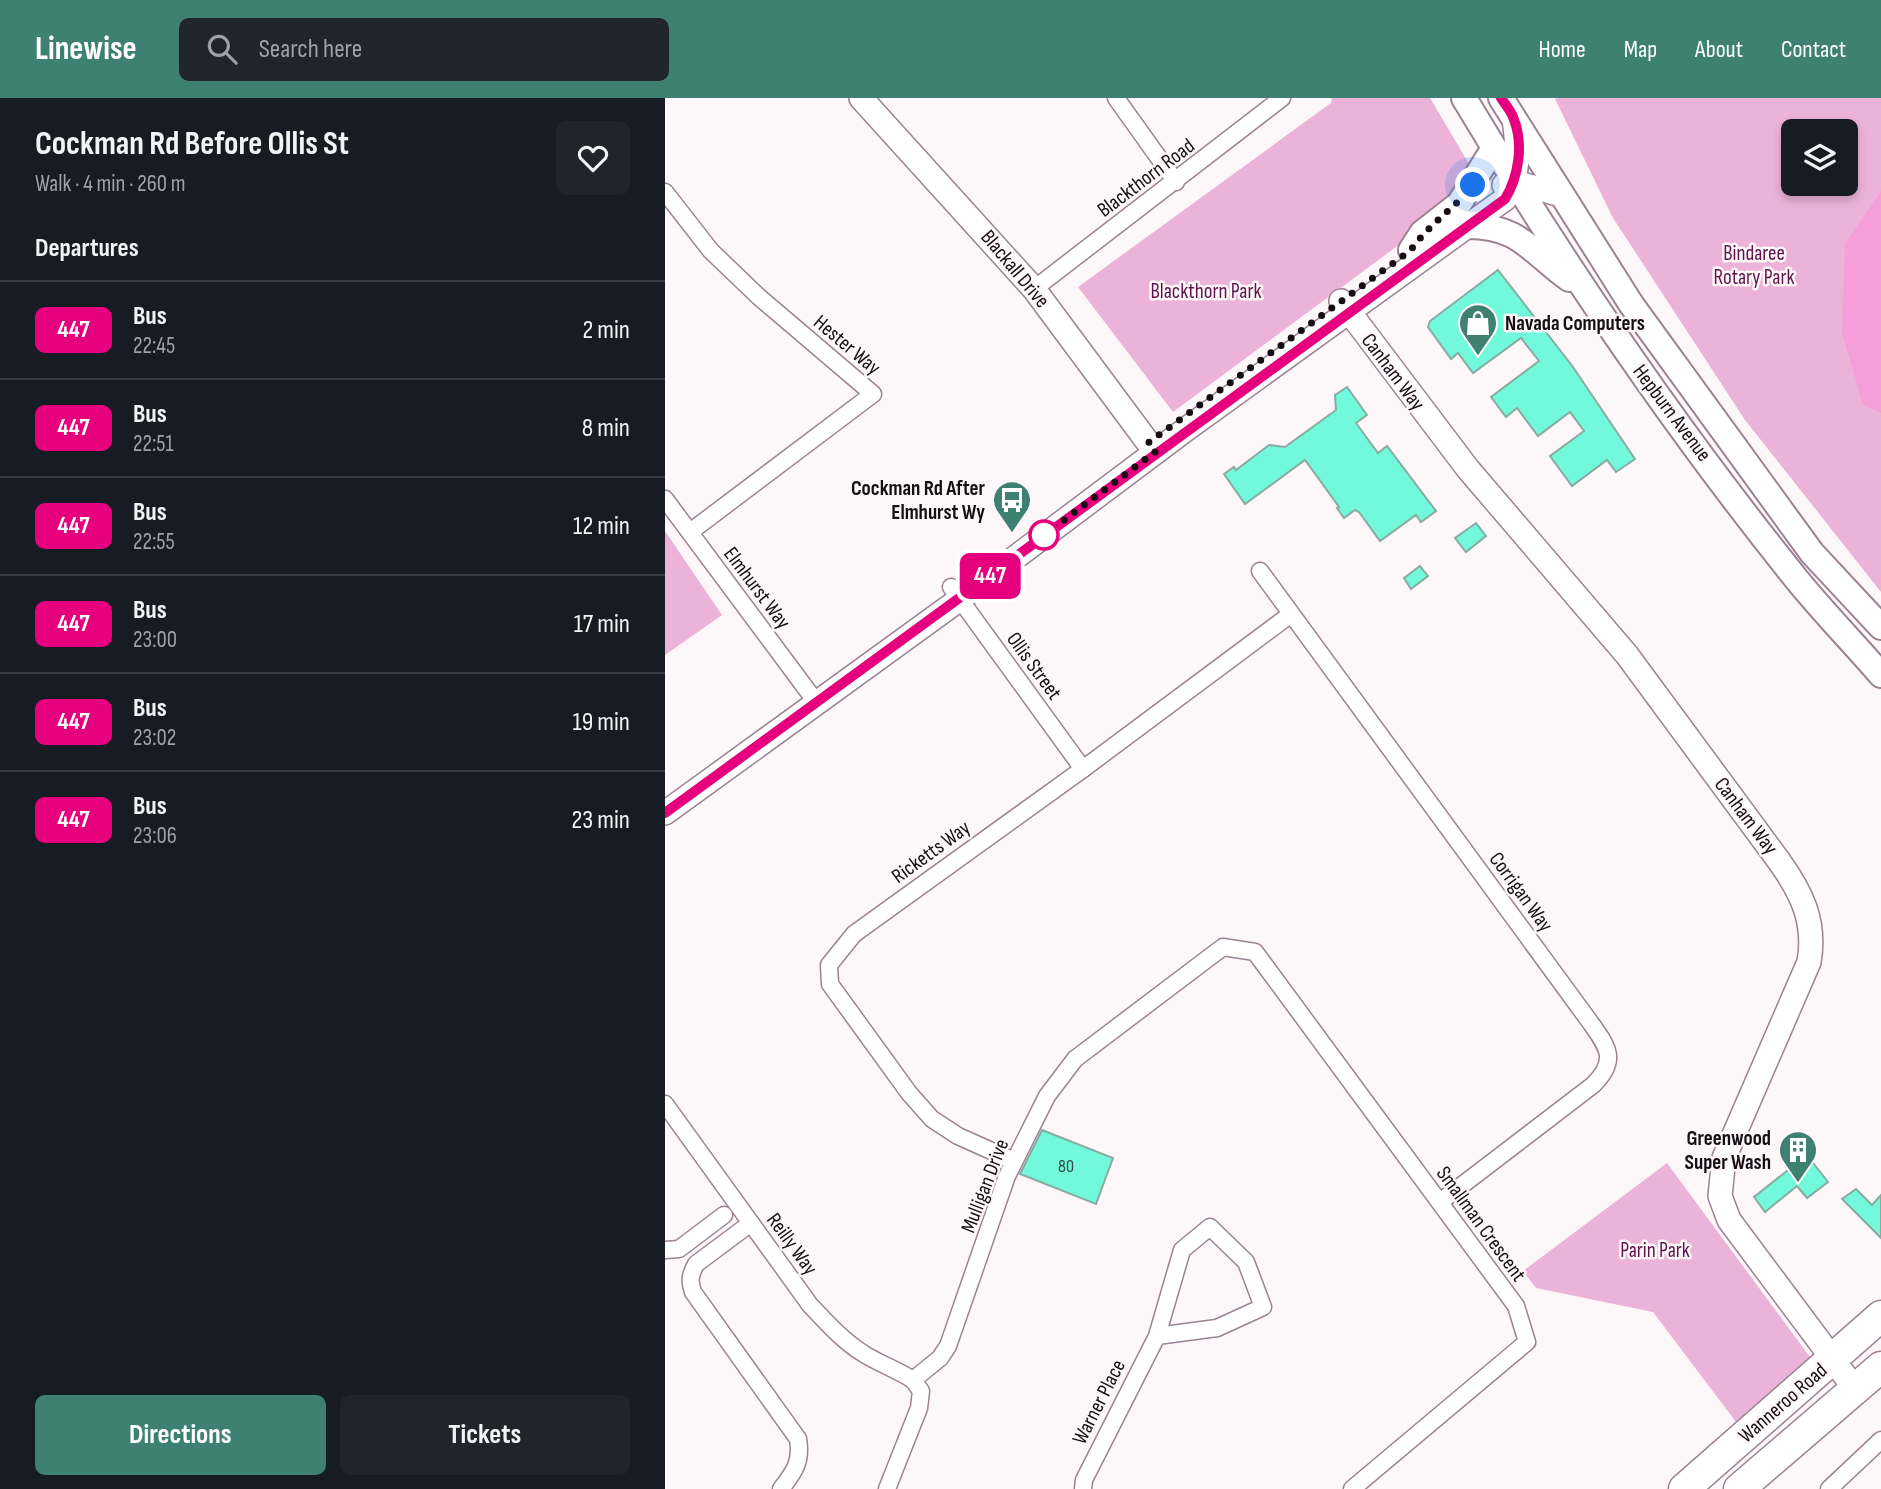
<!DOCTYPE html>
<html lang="en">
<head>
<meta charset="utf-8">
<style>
	:root { --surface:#171b24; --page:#20242c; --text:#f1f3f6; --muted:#9ea1a6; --line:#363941; --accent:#3e8071 }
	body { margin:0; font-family:"Sofia Sans Condensed",sans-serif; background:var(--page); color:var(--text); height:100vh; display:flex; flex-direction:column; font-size:26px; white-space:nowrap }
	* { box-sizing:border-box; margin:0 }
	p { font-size:23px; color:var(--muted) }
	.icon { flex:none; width:38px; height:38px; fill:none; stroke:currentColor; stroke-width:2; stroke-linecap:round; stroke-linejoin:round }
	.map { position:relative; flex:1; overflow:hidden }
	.sheet { display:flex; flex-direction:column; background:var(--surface); width:665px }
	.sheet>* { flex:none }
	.badge { padding:0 14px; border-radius:10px; font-size:24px; line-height:46px }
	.tools { position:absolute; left:1116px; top:21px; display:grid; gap:14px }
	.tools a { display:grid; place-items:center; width:77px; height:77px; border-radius:10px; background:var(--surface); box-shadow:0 4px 10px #0003; font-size:35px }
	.you { position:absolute; width:35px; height:35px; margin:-18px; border:5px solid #fff; border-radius:50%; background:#1a73e8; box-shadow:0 0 0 10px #1a73e833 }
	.map>.badge { position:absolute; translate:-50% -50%; box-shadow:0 0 0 4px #fff }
	h2 { padding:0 35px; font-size:26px; line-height:63px }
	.round { display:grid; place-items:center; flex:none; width:74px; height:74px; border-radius:10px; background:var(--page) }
	.headline { display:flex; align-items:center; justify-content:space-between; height:119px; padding:0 35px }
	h1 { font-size:33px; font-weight:700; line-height:52px }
	.action { display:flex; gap:14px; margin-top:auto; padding:14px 35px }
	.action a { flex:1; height:80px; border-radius:10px; background:var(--accent); color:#fff; font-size:28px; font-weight:700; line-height:80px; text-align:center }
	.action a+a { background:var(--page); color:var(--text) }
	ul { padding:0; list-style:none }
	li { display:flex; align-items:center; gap:21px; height:98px; padding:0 35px; border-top:2px solid var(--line) }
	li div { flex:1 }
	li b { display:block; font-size:26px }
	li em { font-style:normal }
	li .badge { min-width:77px; font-weight:700; text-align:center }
	header { display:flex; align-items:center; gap:42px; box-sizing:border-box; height:98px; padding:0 35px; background:var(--accent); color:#fff }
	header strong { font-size:33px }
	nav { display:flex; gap:38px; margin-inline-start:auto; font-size:24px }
	.search { width:490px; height:63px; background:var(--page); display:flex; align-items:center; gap:18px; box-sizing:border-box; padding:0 24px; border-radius:10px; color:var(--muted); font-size:26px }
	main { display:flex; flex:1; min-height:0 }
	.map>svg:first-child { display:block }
	.green { fill:#ecb3d8; fill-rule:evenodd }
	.water { fill:#f69ed9 }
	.building { fill:#72f8da; stroke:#88aca2; stroke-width:2 }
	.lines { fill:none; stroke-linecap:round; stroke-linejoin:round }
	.street-casing { stroke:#9c8293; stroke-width:19 }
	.secondary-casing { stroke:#9c8293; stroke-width:26 }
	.primary-casing { stroke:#9c8293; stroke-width:28 }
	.highway-casing { stroke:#9c8293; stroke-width:33 }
	.street { stroke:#fff; stroke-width:16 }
	.secondary { stroke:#fff; stroke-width:23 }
	.primary { stroke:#fff; stroke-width:24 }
	.highway { stroke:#fff; stroke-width:30 }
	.line-casing { stroke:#fff; stroke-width:16 }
	.line { stroke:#e6007e; stroke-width:10 }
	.walk { stroke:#170e14; stroke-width:7; stroke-dasharray:0 12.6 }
	.stop-dot { fill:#fff; stroke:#e6007e; stroke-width:3.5 }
	.labels { text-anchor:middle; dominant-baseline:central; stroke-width:5; stroke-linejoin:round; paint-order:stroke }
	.number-label { font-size:18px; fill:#2e4846 }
	.street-label { font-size:21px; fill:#170e14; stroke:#fdf7fa }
	.park-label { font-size:21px; fill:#5e134c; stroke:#fdf7fa }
	.poi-label { font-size:21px; font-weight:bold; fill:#170e14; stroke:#fdf7fa; text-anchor:end }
</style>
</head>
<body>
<header>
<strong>Linewise</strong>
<div class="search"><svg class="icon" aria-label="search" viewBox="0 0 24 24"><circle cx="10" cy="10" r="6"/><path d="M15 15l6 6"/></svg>Search here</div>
<nav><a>Home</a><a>Map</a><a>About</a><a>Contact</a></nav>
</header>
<main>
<section class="sheet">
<div class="headline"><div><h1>Cockman Rd Before Ollis St</h1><p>Walk · 4 min · 260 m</p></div><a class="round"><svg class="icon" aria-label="heart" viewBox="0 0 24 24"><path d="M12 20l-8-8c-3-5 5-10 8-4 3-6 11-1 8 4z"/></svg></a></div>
<h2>Departures</h2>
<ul>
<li><span class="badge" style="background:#e6007e;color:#fff">447</span><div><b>Bus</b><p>22:45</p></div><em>2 min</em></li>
<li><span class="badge" style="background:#e6007e;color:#fff">447</span><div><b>Bus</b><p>22:51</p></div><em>8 min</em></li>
<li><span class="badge" style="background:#e6007e;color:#fff">447</span><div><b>Bus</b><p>22:55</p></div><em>12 min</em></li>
<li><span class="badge" style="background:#e6007e;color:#fff">447</span><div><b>Bus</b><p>23:00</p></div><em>17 min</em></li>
<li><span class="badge" style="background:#e6007e;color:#fff">447</span><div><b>Bus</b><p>23:02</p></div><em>19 min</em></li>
<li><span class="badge" style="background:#e6007e;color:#fff">447</span><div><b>Bus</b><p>23:06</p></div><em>23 min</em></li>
</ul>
<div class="action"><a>Directions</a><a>Tickets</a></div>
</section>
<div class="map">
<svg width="1216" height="1391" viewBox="0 0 1216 1391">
	<rect width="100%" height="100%" fill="#fdf7fa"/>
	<!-- green -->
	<g class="green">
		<polygon points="667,0 765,0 816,86 508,314 413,189 666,5"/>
		<path d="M893,0H1216V494L1080,322L948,120L890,1ZM1129,33H1181V86H1129Z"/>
		<polygon points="0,433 57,517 0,557"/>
		<polygon points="1002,1065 1145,1259 1071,1324 988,1214 871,1190 858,1173"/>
	</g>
	<!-- water -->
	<polygon class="water" points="1216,93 1216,315 1198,307 1177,235 1180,146"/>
	<!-- building -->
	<g class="building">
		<polygon points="833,172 908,269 970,361 951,374 942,362 907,388 885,358 919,333 905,314 873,338 852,310 841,319 826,299 874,263 856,240 808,275 793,255 786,261 763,229 765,223"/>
		<polygon points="682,289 702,317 691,325 713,355 722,348 771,413 756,424 751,417 715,443 694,414 690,412 679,420 672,410 674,409 640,362 580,406 559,376 569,369 571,372 604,347 620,349 671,312 670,297"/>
		<polygon points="811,425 821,438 801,454 790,440"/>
		<polygon points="755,468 763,478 746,491 739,480"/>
		<polygon points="377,1032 448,1060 431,1106 355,1076"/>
		<polygon points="1142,1057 1163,1084 1142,1100 1132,1088 1100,1114 1089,1099"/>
		<polygon points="1191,1091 1207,1107 1216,1097 1216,1140 1177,1101"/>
	</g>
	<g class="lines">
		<defs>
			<g id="street">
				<polyline points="451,0 511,84"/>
				<polyline points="0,94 46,153 94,199 208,296 25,434"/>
				<polyline points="369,191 617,0"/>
				<polyline points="0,401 151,604"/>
				<path d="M595,473L925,924C942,948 954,962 928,987L775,1104"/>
				<polyline points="286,489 418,671"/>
				<path d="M0,1006L145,1207C162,1225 178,1243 199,1256C215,1266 233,1272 248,1282"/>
				<polyline points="349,1063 293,1038 267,1021 244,995 165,886 164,867 189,836 418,671 626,516"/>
				<path d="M86,1125L31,1166C25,1177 24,1183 28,1194L133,1341C137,1364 129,1374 116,1391"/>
				<polyline points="0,1152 14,1151 59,1117"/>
				<polyline points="222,1391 254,1310 256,1293 248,1282 275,1260 283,1248 342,1078 382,998 410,961 558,849 590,854 851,1208 862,1244 687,1391"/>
				<polyline points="418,1391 419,1382 492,1238 517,1152 545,1129 581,1164 598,1209 552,1230 492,1238"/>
				<polyline points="1164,1391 1216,1342"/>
			</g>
			<g id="secondary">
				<polyline points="196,0 369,191 490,354"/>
				<polyline points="839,87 850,84 896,97"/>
				<path d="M676,203L803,371L962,557L1114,763C1137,795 1151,824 1144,864L1059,1060L1055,1098L1064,1122L1190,1291"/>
				<path d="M0,715L295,501L520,332L840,101C856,73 853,51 849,21"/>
			</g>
			<g id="primary">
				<path d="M799,0C897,164 1005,323 1125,473C1153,509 1186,542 1216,577"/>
				<polyline points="836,0 966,206 1147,455 1216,529"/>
				<path d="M803,128C855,128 865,153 904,181"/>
				<polyline points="746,152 757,135 794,106 829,50"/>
			</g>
			<g id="highway">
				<polyline points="1019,1391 1216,1218"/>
				<polyline points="1074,1391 1216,1269"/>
			</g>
		</defs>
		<!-- street casing -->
		<use href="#street" class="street-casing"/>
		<!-- secondary casing -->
		<use href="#secondary" class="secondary-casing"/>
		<!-- primary casing -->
		<use href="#primary" class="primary-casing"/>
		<!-- highway casing -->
		<use href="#highway" class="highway-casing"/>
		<!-- street -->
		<use href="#street" class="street"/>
		<!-- secondary -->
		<use href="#secondary" class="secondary"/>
		<!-- primary -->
		<use href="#primary" class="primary"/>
		<!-- highway -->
		<use href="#highway" class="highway"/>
	</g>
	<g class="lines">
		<defs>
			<path id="line" d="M0,715L840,101C854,78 859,45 848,19C846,13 840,6 836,0"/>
		</defs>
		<!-- line casing -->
		<use href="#line" class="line-casing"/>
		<!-- line -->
		<use href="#line" class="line"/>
		<!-- walk -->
		<path class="walk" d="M379,437L490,354L483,345L746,152C763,127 789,111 808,87"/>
	</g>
	<!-- icons -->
	<defs>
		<symbol id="shop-pin" viewBox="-11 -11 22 30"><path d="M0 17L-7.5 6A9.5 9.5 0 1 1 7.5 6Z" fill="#3e8071" stroke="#fdf7fa"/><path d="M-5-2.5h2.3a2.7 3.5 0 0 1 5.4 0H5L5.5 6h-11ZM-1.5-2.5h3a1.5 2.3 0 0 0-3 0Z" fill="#fff"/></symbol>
		<symbol id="bus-pin" viewBox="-11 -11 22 30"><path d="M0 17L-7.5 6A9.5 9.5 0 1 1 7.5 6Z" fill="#3e8071" stroke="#fdf7fa"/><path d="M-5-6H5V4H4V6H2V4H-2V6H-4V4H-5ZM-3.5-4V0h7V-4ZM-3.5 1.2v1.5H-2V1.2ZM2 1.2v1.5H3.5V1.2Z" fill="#fff"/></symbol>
		<symbol id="building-pin" viewBox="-11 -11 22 30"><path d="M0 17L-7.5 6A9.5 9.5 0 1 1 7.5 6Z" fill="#3e8071" stroke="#fdf7fa"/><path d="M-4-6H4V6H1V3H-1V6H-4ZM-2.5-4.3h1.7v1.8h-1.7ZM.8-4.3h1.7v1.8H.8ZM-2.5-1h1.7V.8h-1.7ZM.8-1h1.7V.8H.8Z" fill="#fff"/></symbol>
	</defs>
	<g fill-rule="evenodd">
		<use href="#shop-pin" x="791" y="203" width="44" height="60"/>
		<use href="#bus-pin" x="325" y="380" width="44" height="60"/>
		<use href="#building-pin" x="1111" y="1030" width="44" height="60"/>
	</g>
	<!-- markers -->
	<circle class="stop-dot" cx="379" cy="437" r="14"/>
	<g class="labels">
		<!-- number labels -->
		<g class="number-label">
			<text x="401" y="1068">80</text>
		</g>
		<!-- street labels -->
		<g class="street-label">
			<text transform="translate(481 80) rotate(-37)">Blackthorn Road</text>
			<text transform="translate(350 171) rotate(50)">Blackall Drive</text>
			<text transform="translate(182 247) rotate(40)">Hester Way</text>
			<text transform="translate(728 274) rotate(53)">Canham Way</text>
			<text transform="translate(1007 315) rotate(53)">Hepburn Avenue</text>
			<text transform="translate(92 490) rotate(53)">Elmhurst Way</text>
			<text transform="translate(369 568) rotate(54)">Ollis Street</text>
			<text transform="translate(1081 718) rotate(53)">Canham Way</text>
			<text transform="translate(266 754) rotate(-36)">Ricketts Way</text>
			<text transform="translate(856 794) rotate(54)">Corrigan Way</text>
			<text transform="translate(320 1088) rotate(-69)">Mulligan Drive</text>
			<text transform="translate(816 1126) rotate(54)">Smallman Crescent</text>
			<text transform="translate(127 1146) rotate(54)">Reilly Way</text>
			<text transform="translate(434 1304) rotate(-63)">Warner Place</text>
			<text transform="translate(1118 1305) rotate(-41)">Wanneroo Road</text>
		</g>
		<!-- park labels -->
		<g class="park-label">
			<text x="1089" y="155">Bindaree<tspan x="1089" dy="24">Rotary Park</tspan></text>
			<text x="541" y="193">Blackthorn Park</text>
			<text x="990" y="1152">Parin Park</text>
		</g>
		<!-- poi labels -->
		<g class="poi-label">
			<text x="840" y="225" text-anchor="start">Navada Computers</text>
			<text x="320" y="390">Cockman Rd After<tspan x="320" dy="24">Elmhurst Wy</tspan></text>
			<text x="1106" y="1040">Greenwood<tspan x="1106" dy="24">Super Wash</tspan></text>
		</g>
	</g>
</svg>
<div class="tools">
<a><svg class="icon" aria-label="layers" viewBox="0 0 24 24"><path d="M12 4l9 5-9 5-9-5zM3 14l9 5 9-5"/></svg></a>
</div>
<div class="you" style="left:808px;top:87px"></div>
<b class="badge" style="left:325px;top:478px;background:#e6007e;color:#fff">447</b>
</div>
</main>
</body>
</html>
